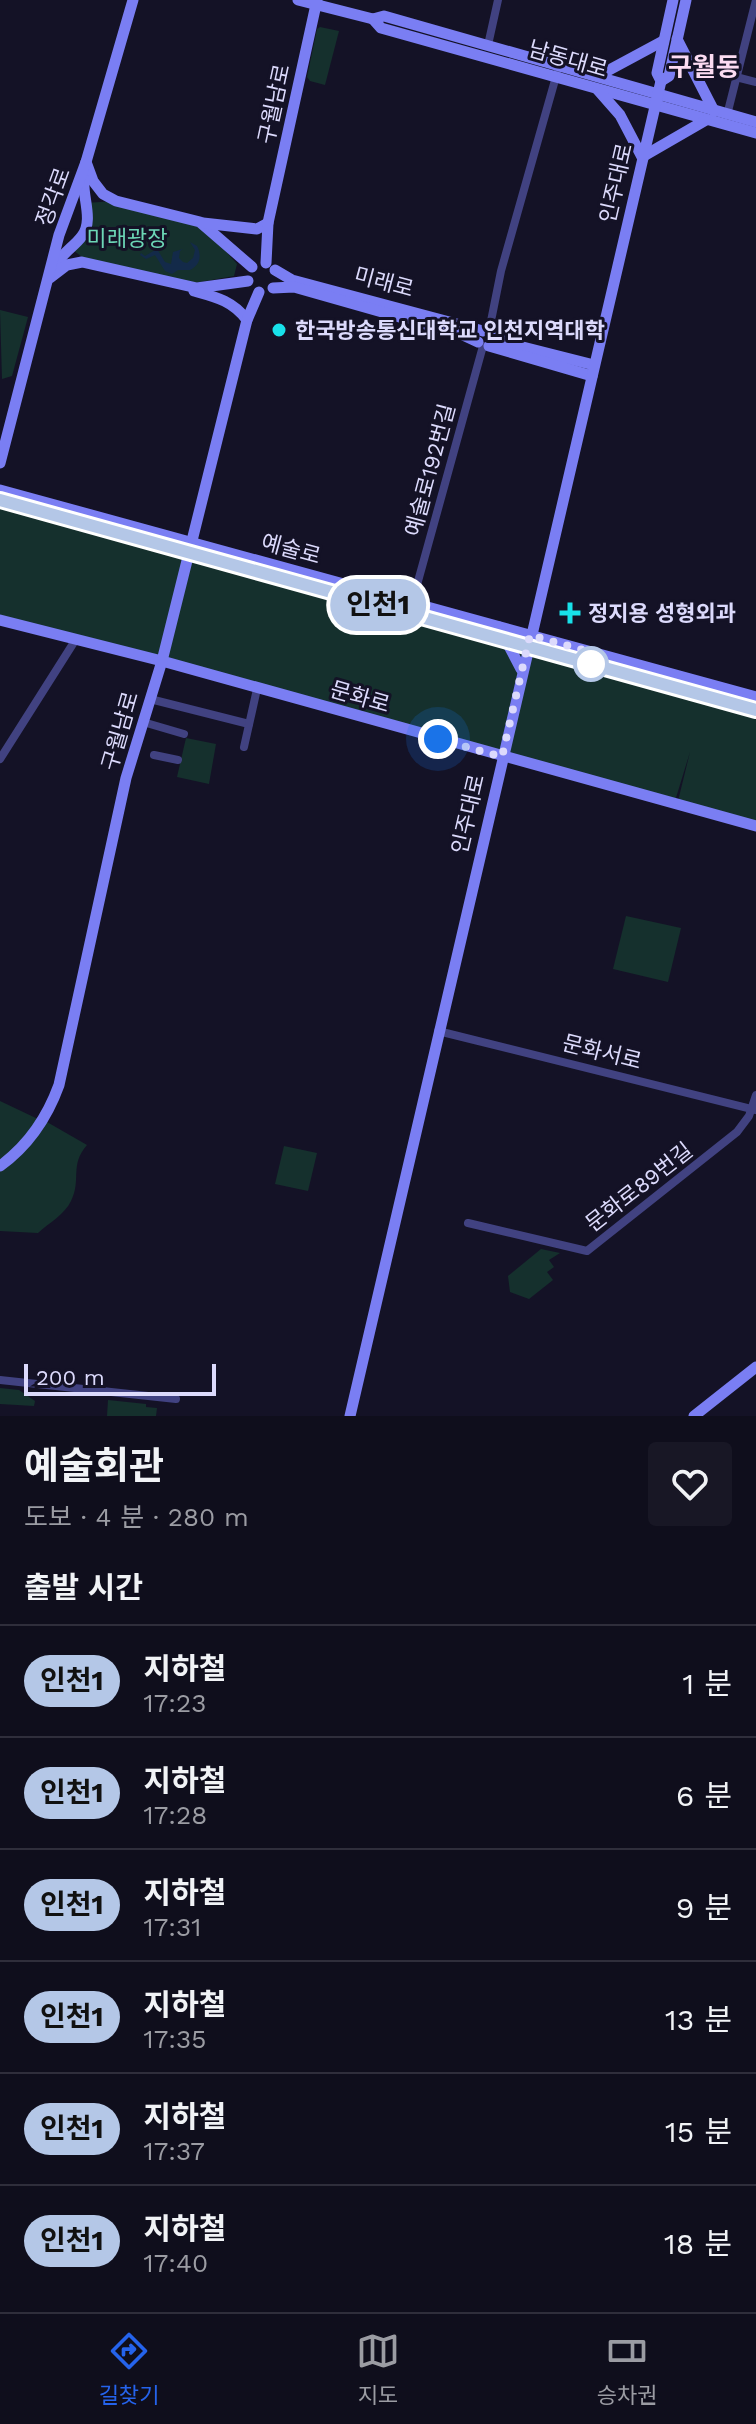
<!DOCTYPE html>
<html lang="ko">
<head>
<meta charset="utf-8">
<style>
	:root { --surface:#0f0e1c; --page:#181725; --text:#f1f3f6; --muted:#9b9ca3; --line:#2f2e3b; --accent:#2563eb }
	body { margin:0; font-family:"Work Sans","Noto Sans KR",sans-serif; background:var(--page); color:var(--text); height:100vh; display:flex; flex-direction:column; font-size:30px; white-space:nowrap }
	* { box-sizing:border-box; margin:0 }
	p { font-size:26px; color:var(--muted) }
	.icon { flex:none; width:44px; height:44px; fill:none; stroke:currentColor; stroke-width:2; stroke-linecap:round; stroke-linejoin:round }
	.map { position:relative; height:1416px; overflow:hidden }
	.drawer { display:flex; flex-direction:column; background:var(--surface); flex:1 }
	.drawer>* { flex:none }
	.badge { padding:0 16px; border-radius:26px; font-size:28px; line-height:52px }
	.scale { position:absolute; left:24px; bottom:20px; width:192px; box-sizing:border-box; padding-left:8px; border:4px solid #dcdafc; border-top:0; font-size:22px; line-height:28px; white-space:nowrap; color:#dcdafc; -webkit-text-stroke:6px #141226; paint-order:stroke }
	.you { position:absolute; width:40px; height:40px; margin:-20px; border:6px solid #fff; border-radius:50%; background:#1a73e8; box-shadow:0 0 0 12px #1a73e833 }
	.map>.badge { position:absolute; translate:-50% -50%; box-shadow:0 0 0 4px #fff }
	h2 { padding:0 24px; font-size:30px; line-height:72px }
	.round { display:grid; place-items:center; flex:none; width:84px; height:84px; border-radius:8px; background:var(--page) }
	.overview { display:flex; align-items:center; justify-content:space-between; height:136px; padding:0 24px }
	h1 { font-size:38px; font-weight:700; line-height:60px }
	ul { padding:0; list-style:none }
	li { display:flex; align-items:center; gap:24px; height:112px; padding:0 24px; border-top:2px solid var(--line) }
	li div { flex:1 }
	li b { display:block; font-size:30px }
	li em { font-style:normal }
	li .badge { min-width:88px; font-weight:700; text-align:center }
	.menu { display:flex; justify-content:space-around; align-items:center; height:112px; border-top:2px solid var(--line); background:var(--surface); font-size:22px; color:var(--muted) }
	.menu a { display:grid; justify-items:center; gap:4px }
	.menu .active { color:var(--accent) }
	.map>svg:first-child { display:block }
	.green { fill:#15302d }
	.water { fill:#132a49 }
	.lines { fill:none; stroke-linecap:round; stroke-linejoin:round }
	.street { stroke:#414281; stroke-width:8 }
	.secondary { stroke:#7a7ef3; stroke-width:11 }
	.line-casing { stroke:#fff; stroke-width:18 }
	.line { stroke:#b4c7e7; stroke-width:12 }
	.walk { stroke:#dcdafc; stroke-width:8; stroke-dasharray:0 14.4 }
	.poi-dot { fill:#18e1ea; stroke:#141226; stroke-width:3 }
	.stop-dot { fill:#fff; stroke:#b4c7e7; stroke-width:4 }
	.labels { text-anchor:middle; dominant-baseline:central; stroke-width:6; stroke-linejoin:round; paint-order:stroke }
	.street-label { font-size:22px; fill:#dcdafc; stroke:#141226 }
	.park-label { font-size:22px; fill:#6cd6b6; stroke:#141226 }
	.poi-label { font-size:22px; font-weight:bold; fill:#dcdafc; stroke:#141226; text-anchor:start }
	.quarter-label { font-size:26px; font-weight:bold; fill:#fcdcf2; stroke:#141226 }
</style>
</head>
<body>
<div class="map">
<svg width="756" height="1416" viewBox="0 0 756 1416">
	<rect width="100%" height="100%" fill="#141226"/>
	<!-- green -->
	<g class="green">
		<polygon points="320,27 339,31 325,85 310,81 307,77 317,29"/>
		<polygon points="116,201 200,222 237,264 234,276 183,285 90,263 69,247 82,236 85,203"/>
		<polygon points="0,310 28,317 12,376 2,379"/>
		<polygon points="0,490 756,697 756,823 678,801 690,752 675,801 165,659 164,653 150,658 0,620"/>
		<polygon points="186,738 216,744 209,784 177,777"/>
		<polygon points="626,916 681,928 668,982 613,969"/>
		<polygon points="0,1101 40,1120 0,1162"/>
		<path d="M47,1122L87,1145C69,1166 82,1179 71,1201C65,1214 49,1223 38,1233L0,1231V1171L13,1162Z"/>
		<polygon points="284,1146 317,1153 308,1191 275,1184"/>
		<polygon points="541,1249 560,1253 549,1260 554,1267 547,1272 553,1280 529,1299 510,1292 508,1276"/>
		<polygon points="0,1388 19,1390 35,1401 34,1406 0,1404"/>
		<polygon points="108,1400 146,1404 146,1407 157,1408 156,1416 107,1416"/>
	</g>
	<!-- water -->
	<path class="water" d="M190,242L197,246C202,256 200,265 190,270H178L172,274L165,271L155,255L146,259L140,255L141,253L145,256L157,249L165,262L171,264L173,252L183,249L180,251L179,258L183,262L187,263L193,258L195,250Z"/>
	<g class="lines">
		<!-- street -->
		<g class="street">
			<polyline points="488,45 498,0"/>
			<polyline points="736,77 756,82"/>
			<polyline points="727,115 756,0"/>
			<polyline points="489,331 501,271 557,73"/>
			<polyline points="412,603 483,346"/>
			<polyline points="150,699 249,724"/>
			<polyline points="143,722 184,734"/>
			<polyline points="244,747 257,689"/>
			<polyline points="154,755 178,760"/>
			<polyline points="0,759 76,639"/>
			<polyline points="438,1031 756,1110"/>
			<polyline points="468,1223 587,1251 737,1132 749,1116 756,1095"/>
			<polyline points="0,1380 176,1399"/>
		</g>
		<!-- secondary -->
		<g class="secondary">
			<polyline points="298,0 373,19 384,16 756,122"/>
			<polyline points="373,19 381,28 756,133"/>
			<polyline points="677,39 714,111"/>
			<polyline points="598,76 663,41"/>
			<polyline points="661,81 669,76 686,0"/>
			<polyline points="598,90 620,115 642,157 706,120"/>
			<polyline points="86,162 93,181 103,194 116,201 200,222 252,267"/>
			<polyline points="203,223 257,229 268,223"/>
			<polyline points="266,263 268,223 317,0"/>
			<path d="M56,265C63,252 74,247 82,236C94,220 82,197 84,179"/>
			<polyline points="275,270 292,280 483,331"/>
			<polyline points="50,278 67,265 82,262 197,288 248,281"/>
			<polyline points="273,288 294,287 463,335 478,342"/>
			<path d="M194,291C216,297 233,301 247,320"/>
			<polyline points="494,336 507,343 594,365"/>
			<polyline points="489,346 592,376"/>
			<polyline points="0,463 59,235 86,162 133,0"/>
			<polyline points="0,490 756,697"/>
			<polyline points="0,620 162,661 756,826"/>
			<polyline points="499,627 521,669"/>
			<path d="M0,1166C29,1145 47,1118 59,1085L126,778L162,661L247,320L259,292"/>
			<polyline points="350,1416 661,81 657,73 673,0"/>
			<polyline points="694,1416 756,1367"/>
		</g>
	</g>
	<g class="lines">
		<defs>
			<polyline id="line" points="0,500 756,710"/>
		</defs>
		<!-- line casing -->
		<use href="#line" class="line-casing"/>
		<!-- line -->
		<use href="#line" class="line"/>
		<!-- walk -->
		<polyline class="walk" points="438,739 502,757 530,635 590,652 591,664"/>
	</g>
	<!-- markers -->
	<g class="poi-dot">
		<circle cx="279" cy="330" r="8"/>
		<path d="M566 601h8v8h8v8h-8v8h-8v-8h-8v-8h8z"/>
	</g>
	<circle class="stop-dot" cx="591" cy="664" r="16"/>
	<g class="labels">
		<!-- street labels -->
		<g class="street-label">
			<text transform="translate(568 59) rotate(16)">남동대로</text>
			<text transform="translate(274 104) rotate(-78)">구월남로</text>
			<text transform="translate(616 183) rotate(-77)">인주대로</text>
			<text transform="translate(53 197) rotate(-70)">정각로</text>
			<text transform="translate(384 282) rotate(15)">미래로</text>
			<text transform="translate(430 470) rotate(-75)">예술로192번길</text>
			<text transform="translate(291 549) rotate(15)">예술로</text>
			<text transform="translate(360 697) rotate(16)">문화로</text>
			<text transform="translate(120 731) rotate(-74)">구월남로</text>
			<text transform="translate(468 814) rotate(-77)">인주대로</text>
			<text transform="translate(602 1052) rotate(14)">문화서로</text>
			<text transform="translate(639 1187) rotate(-38)">문화로89번길</text>
		</g>
		<!-- park labels -->
		<g class="park-label">
			<text x="127" y="238">미래광장</text>
		</g>
		<!-- poi labels -->
		<g class="poi-label">
			<text x="295" y="330">한국방송통신대학교 인천지역대학</text>
			<text x="588" y="613">정지용 성형외과</text>
		</g>
		<!-- quarter labels -->
		<g class="quarter-label">
			<text x="704" y="67">구월동</text>
		</g>
	</g>
</svg>
<div class="scale">200 m</div>
<div class="you" style="left:438px;top:739px"></div>
<b class="badge" style="left:378px;top:605px;background:#b4c7e7;color:#111">인천1</b>
</div>
<section class="drawer">
<div class="overview"><div><h1>예술회관</h1><p>도보 · 4 분 · 280 m</p></div><a class="round"><svg class="icon" aria-label="heart" viewBox="0 0 24 24"><path d="M12 20l-8-8c-3-5 5-10 8-4 3-6 11-1 8 4z"/></svg></a></div>
<h2>출발 시간</h2>
<ul>
<li><span class="badge" style="background:#b4c7e7;color:#111">인천1</span><div><b>지하철</b><p>17:23</p></div><em>1 분</em></li>
<li><span class="badge" style="background:#b4c7e7;color:#111">인천1</span><div><b>지하철</b><p>17:28</p></div><em>6 분</em></li>
<li><span class="badge" style="background:#b4c7e7;color:#111">인천1</span><div><b>지하철</b><p>17:31</p></div><em>9 분</em></li>
<li><span class="badge" style="background:#b4c7e7;color:#111">인천1</span><div><b>지하철</b><p>17:35</p></div><em>13 분</em></li>
<li><span class="badge" style="background:#b4c7e7;color:#111">인천1</span><div><b>지하철</b><p>17:37</p></div><em>15 분</em></li>
<li><span class="badge" style="background:#b4c7e7;color:#111">인천1</span><div><b>지하철</b><p>17:40</p></div><em>18 분</em></li>
</ul>
</section>
<nav class="menu">
<a class="active"><svg class="icon" aria-label="directions" viewBox="0 0 24 24"><path d="M12 3l9 9-9 9-9-9zM9 14v-3h6M13 9l2 2-2 2"/></svg>길찾기</a>
<a><svg class="icon" aria-label="map" viewBox="0 0 24 24"><path d="M3 6l6-2 6 2 6-2v14l-6 2-6-2-6 2zM9 4v14M15 6v14"/></svg>지도</a>
<a><svg class="icon" aria-label="tickets" viewBox="0 0 24 24"><path d="M3 7h18v10H3zM15 7v10"/></svg>승차권</a>
</nav>
</body>
</html>
